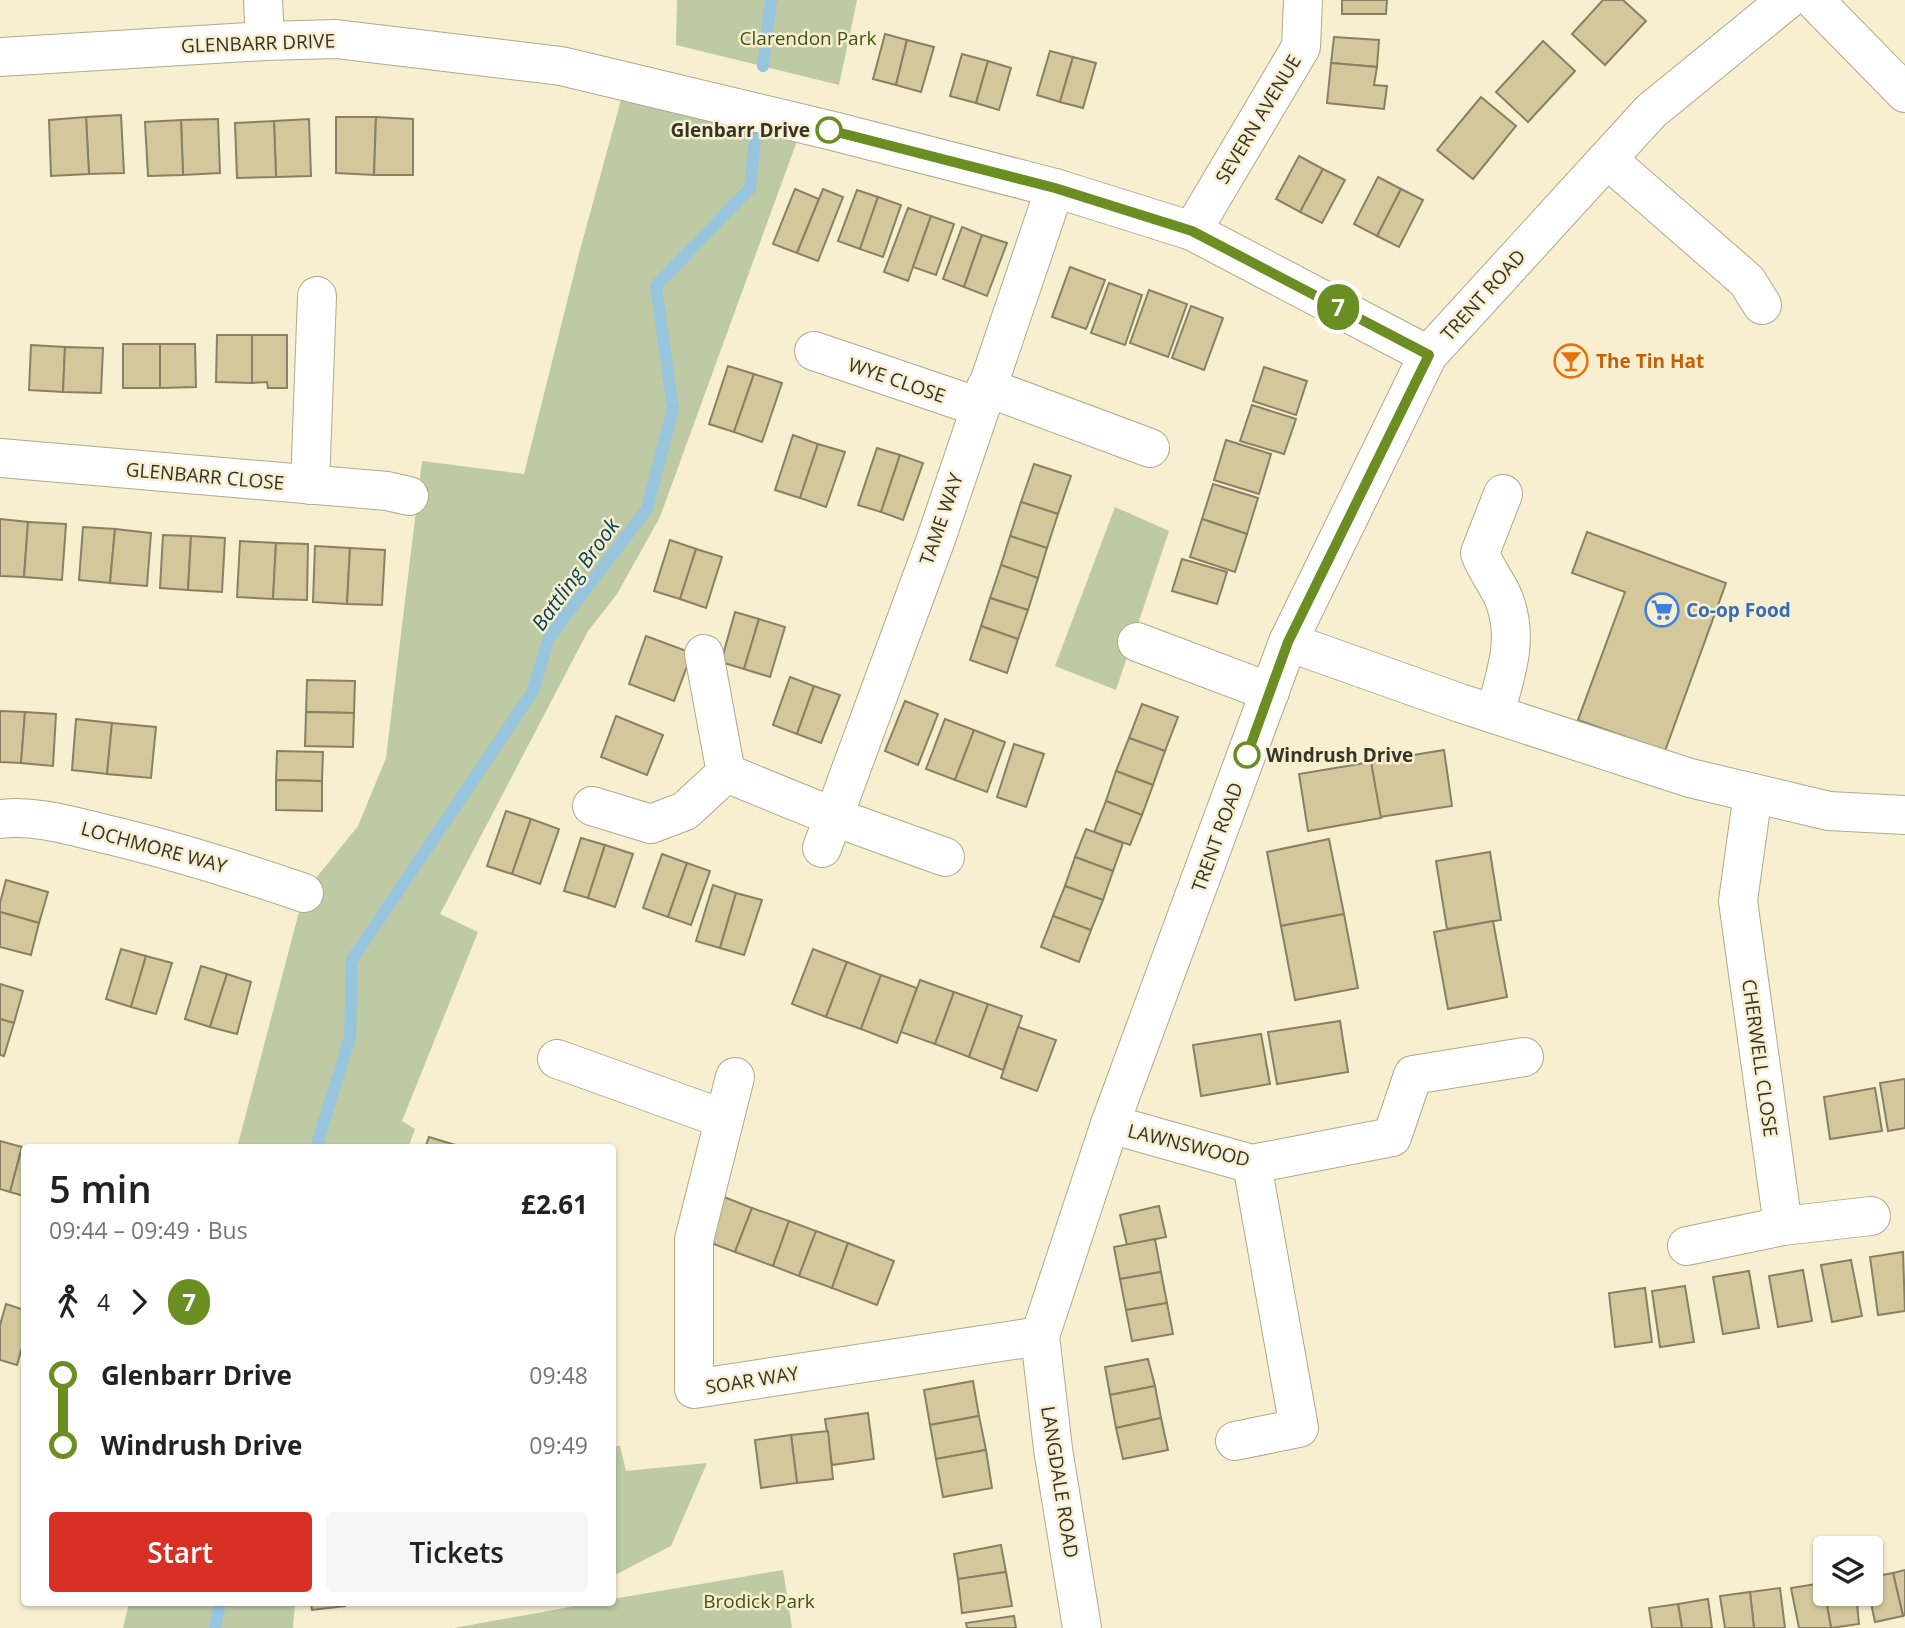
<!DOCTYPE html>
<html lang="en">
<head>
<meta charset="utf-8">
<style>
	:root { --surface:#fff; --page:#f6f6f6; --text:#222; --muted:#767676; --accent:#d93025 }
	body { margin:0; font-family:"Open Sans",sans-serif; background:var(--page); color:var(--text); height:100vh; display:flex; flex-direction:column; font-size:26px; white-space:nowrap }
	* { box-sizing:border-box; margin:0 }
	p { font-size:23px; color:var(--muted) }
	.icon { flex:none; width:38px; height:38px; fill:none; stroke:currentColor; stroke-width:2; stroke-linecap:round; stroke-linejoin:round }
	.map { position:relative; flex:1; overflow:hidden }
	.drawer { position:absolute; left:21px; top:1144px; width:595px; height:462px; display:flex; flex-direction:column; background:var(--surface); border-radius:7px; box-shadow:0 2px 5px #0004 }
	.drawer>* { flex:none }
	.badge { padding:0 14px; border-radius:23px; font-size:24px; line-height:46px }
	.tools { position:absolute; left:1813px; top:1536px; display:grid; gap:14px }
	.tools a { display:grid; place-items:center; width:70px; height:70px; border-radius:7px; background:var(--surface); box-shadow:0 2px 5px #0004; font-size:35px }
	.map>.badge { position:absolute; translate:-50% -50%; box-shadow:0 0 0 4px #fff }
	.legs { display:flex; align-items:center; gap:10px; height:77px; padding:0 28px; font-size:23px }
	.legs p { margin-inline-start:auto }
	.overview { display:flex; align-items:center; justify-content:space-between; height:119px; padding:0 28px }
	h1 { font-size:38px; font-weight:600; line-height:52px }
	.action { display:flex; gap:14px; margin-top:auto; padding:14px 28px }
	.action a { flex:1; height:80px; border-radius:7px; background:var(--accent); color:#fff; font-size:28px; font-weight:600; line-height:80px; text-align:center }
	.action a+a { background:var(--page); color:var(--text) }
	ul { padding:0 28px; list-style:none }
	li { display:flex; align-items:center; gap:24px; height:70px; font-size:26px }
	li i { display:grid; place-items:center; width:10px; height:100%; margin:0 9px; background:currentColor }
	li i::after { content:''; width:18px; height:18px; margin:-9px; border:5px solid; border-radius:50%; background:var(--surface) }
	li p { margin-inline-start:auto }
	li:first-child i { background:linear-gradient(#0000 50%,currentColor 0) }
	li:last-child i { background:linear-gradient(currentColor 50%,#0000 0) }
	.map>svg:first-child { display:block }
	.green { fill:#bdcaa4 }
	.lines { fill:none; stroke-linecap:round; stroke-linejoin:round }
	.stream { stroke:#97c5de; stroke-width:12 }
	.building { fill:#d3c79b; stroke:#888164; stroke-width:2 }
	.minor-casing { stroke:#b1a98b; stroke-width:40 }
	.minor { stroke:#fff; stroke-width:38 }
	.line-1-casing { stroke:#fff; stroke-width:16 }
	.line-1 { stroke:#6b8e23; stroke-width:10 }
	.stop-1-dot { fill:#fff; stroke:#6b8e23; stroke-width:3.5 }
	.labels { text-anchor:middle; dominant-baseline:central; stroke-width:5; stroke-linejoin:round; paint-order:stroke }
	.park-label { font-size:19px; fill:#435312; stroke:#f7efcf }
	.street-label { font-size:19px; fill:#363327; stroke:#f7efcf }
	.stop-label { font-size:19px; font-weight:bold; fill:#363327; stroke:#f7efcf; text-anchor:end }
	.food-label { font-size:19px; font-weight:bold; fill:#c56008; stroke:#f7efcf; text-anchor:start }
	.shop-label { font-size:19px; font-weight:bold; fill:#366cbe; stroke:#f7efcf; text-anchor:start }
	.water-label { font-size:21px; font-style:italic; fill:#01415b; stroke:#f7efcf }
</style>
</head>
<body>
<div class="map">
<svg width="1905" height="1628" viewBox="0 0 1905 1628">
	<rect width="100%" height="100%" fill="#f7efcf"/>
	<!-- green -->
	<g class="green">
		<polygon points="677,0 857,0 839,85 676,45"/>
		<polygon points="621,100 797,141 660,517 617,594 588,631 440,914 478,932 402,1121 415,1129 408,1148 237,1148 304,893 358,826 386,758 422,461 524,474 580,250"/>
		<polygon points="1115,507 1169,531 1116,690 1055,666"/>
		<polygon points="613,1446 620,1446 626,1471 707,1463 671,1546 613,1576"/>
		<polygon points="783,1570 792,1628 454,1628 592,1603 612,1603 613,1599"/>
		<polygon points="129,1603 295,1603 293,1628 123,1628"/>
	</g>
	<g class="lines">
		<!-- stream -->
		<g class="stream">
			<polyline points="763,66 771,0"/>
			<polyline points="316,1148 350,1037 352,960 533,691 549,637 647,509 673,409 656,286 750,188 756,131"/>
			<polyline points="215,1628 220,1603"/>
		</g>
	</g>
	<!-- building -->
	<g class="building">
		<polygon points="1342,0 1387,0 1386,14 1342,14"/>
		<polygon points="1603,0 1623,0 1646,21 1605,65 1572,34"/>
		<polygon points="885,34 907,40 896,85 873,79"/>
		<polygon points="1334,37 1379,40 1377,67 1331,63"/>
		<polygon points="907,40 934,47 921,92 896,85"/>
		<polygon points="1543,41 1575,71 1528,122 1496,92"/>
		<polygon points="1050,51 1073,57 1060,102 1037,95"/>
		<polygon points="962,54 988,61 976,103 950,96"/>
		<polygon points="1073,57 1096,63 1083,108 1060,102"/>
		<polygon points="988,61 1011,68 999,110 976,103"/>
		<polygon points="1331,63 1377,67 1374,85 1387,86 1384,109 1327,103"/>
		<polygon points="1481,97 1516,126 1473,179 1437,150"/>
		<polygon points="121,115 124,173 89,174 86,117"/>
		<polygon points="86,117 89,174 51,176 49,120"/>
		<polygon points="336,117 376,117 374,175 336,173"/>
		<polygon points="376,117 413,119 413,175 374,175"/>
		<polygon points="218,119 220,173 183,175 181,120"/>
		<polygon points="309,119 311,176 276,177 274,121"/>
		<polygon points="181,120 183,175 148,176 145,122"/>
		<polygon points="274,121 276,177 237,178 235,123"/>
		<polygon points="1299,156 1323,169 1300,212 1276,199"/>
		<polygon points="1323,169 1345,180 1322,223 1300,212"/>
		<polygon points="1378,177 1401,189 1377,236 1354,224"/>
		<polygon points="795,189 819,199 797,253 773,244"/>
		<polygon points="823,189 843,197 818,261 797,253"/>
		<polygon points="1401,189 1423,200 1399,247 1377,236"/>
		<polygon points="857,190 878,197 860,249 838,241"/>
		<polygon points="878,197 901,205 883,257 860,249"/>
		<polygon points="908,208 931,216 908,281 884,272"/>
		<polygon points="931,216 954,224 936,275 913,267"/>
		<polygon points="962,227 982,235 964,287 943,279"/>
		<polygon points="982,235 1007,243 987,296 964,287"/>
		<polygon points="1070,267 1105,280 1086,329 1052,317"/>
		<polygon points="1109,283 1142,295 1125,345 1091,333"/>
		<polygon points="1149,290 1187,304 1168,357 1130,343"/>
		<polygon points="1191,306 1223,318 1204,370 1172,358"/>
		<polygon points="217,335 252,335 252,383 216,382"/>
		<polygon points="252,335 287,335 287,388 268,388 267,382 252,383"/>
		<rect x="123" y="344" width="37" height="44"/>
		<polygon points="160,344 195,344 196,387 160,388"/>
		<polygon points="31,345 65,347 63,392 29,390"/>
		<polygon points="65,347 103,348 101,393 63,392"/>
		<polygon points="728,366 754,374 734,432 709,424"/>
		<polygon points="1264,367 1307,381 1296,415 1253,401"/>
		<polygon points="754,374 782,383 762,442 734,432"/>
		<polygon points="1252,405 1296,419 1284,454 1240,441"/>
		<polygon points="793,435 818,444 800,498 775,490"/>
		<polygon points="1226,440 1271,454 1259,494 1214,480"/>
		<polygon points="818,444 845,452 826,507 800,498"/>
		<polygon points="877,448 900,455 881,512 858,505"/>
		<polygon points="900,455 923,463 903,520 881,512"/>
		<polygon points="1034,464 1071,476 1058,514 1021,502"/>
		<polygon points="1213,484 1258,498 1247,534 1202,519"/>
		<polygon points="1021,502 1058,514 1047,548 1010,536"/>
		<polygon points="0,519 28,522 24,577 0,576"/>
		<polygon points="1202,519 1247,534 1235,572 1190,557"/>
		<polygon points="28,522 66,524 62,580 24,577"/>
		<polygon points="83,527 115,529 110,583 79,580"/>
		<polygon points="115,529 151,533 147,586 110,583"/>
		<polygon points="1587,532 1726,583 1665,751 1578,720 1625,592 1572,573"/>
		<polygon points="163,535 191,536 188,590 160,588"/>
		<polygon points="191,536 225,538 222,592 188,590"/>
		<polygon points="1010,536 1047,548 1038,578 1001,565"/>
		<polygon points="670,540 696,549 680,599 654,591"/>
		<polygon points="240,541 276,543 273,599 237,597"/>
		<polygon points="276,543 308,544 307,600 273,599"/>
		<polygon points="315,546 350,548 347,604 313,602"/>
		<polygon points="350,548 385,550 382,605 347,604"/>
		<polygon points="696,549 722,557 706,608 680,599"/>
		<polygon points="1182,559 1227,572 1217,604 1172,591"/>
		<polygon points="1001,565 1038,578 1028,610 990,598"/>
		<polygon points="990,598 1028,610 1018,639 981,626"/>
		<polygon points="735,612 759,619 744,669 721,662"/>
		<polygon points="759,619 785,627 770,677 744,669"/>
		<polygon points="981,626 1018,639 1007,673 970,660"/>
		<polygon points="646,636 692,653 674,701 629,684"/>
		<polygon points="790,677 814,686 797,734 773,725"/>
		<polygon points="307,680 355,681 354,713 306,712"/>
		<polygon points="814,686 840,695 821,743 797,734"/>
		<polygon points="905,701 938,714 918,765 885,751"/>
		<polygon points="1142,704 1178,717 1165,751 1129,738"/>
		<polygon points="0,711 25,712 21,763 0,762"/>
		<polygon points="25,712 56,714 53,766 21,763"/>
		<polygon points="306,712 354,713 353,747 305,746"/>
		<polygon points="616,716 663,735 647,775 601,757"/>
		<polygon points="76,719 112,723 107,774 72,770"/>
		<polygon points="945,719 974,730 955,780 926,769"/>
		<polygon points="112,723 156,727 151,778 107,774"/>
		<polygon points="974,730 1005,742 987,792 955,780"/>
		<polygon points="1129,738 1165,751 1153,785 1116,771"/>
		<polygon points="1014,744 1044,754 1026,807 997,797"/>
		<polygon points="1444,750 1452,806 1379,817 1371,762"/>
		<polygon points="277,751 323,752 322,781 276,780"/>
		<polygon points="1371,762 1381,818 1308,831 1299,774"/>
		<polygon points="1116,771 1153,785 1142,815 1106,801"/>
		<polygon points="276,780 322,781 322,811 276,810"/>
		<polygon points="1106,801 1142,815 1130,845 1094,832"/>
		<polygon points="506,811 531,819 512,874 487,866"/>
		<polygon points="531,819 559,829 540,884 512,874"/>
		<polygon points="1086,829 1123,843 1113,871 1075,857"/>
		<polygon points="581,838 605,845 588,898 564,891"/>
		<polygon points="1329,839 1344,914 1281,926 1267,852"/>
		<polygon points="605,845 633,854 615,907 588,898"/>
		<polygon points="1490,852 1501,920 1447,929 1436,861"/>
		<polygon points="662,854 687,863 668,917 643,908"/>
		<polygon points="1075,857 1113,871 1103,900 1065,886"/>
		<polygon points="687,863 710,871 691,925 668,917"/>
		<polygon points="6,880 48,892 39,923 0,912 0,903"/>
		<polygon points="713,885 736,893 720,948 696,941"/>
		<polygon points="1065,886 1103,900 1091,930 1053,916"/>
		<polygon points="736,893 762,900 744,955 720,948"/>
		<polygon points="0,912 39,923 31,955 0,947"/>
		<polygon points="1344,914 1358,988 1295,1000 1281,926"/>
		<polygon points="1053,916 1091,930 1079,962 1041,947"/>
		<polygon points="1493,921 1507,997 1448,1009 1434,932"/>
		<polygon points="121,949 146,956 131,1007 106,999"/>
		<polygon points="813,949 847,962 826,1017 792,1004"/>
		<polygon points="146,956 172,963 156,1014 131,1007"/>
		<polygon points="847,962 881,975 861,1029 826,1017"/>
		<polygon points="201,966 227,974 210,1027 185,1019"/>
		<polygon points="227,974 251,982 237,1034 210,1027"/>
		<polygon points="881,975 917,988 897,1043 861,1029"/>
		<polygon points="920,980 954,992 935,1044 901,1032"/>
		<polygon points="0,984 23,991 14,1023 0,1019"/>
		<polygon points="954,992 988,1004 969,1057 935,1044"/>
		<polygon points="988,1004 1022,1016 1003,1070 969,1057"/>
		<polygon points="0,1019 14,1023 4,1056 0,1055"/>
		<polygon points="1340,1021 1348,1072 1277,1084 1268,1032"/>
		<polygon points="1018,1027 1056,1040 1037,1091 1001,1078"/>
		<polygon points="1261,1034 1270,1084 1201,1096 1193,1045"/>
		<polygon points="1905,1079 1905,1128 1888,1131 1880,1083"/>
		<polygon points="1875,1088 1882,1131 1830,1139 1824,1097"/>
		<polygon points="429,1137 462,1147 461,1148 425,1148"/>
		<polygon points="0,1141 22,1147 10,1192 0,1189"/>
		<polygon points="22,1147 26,1148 24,1148 24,1196 10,1192"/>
		<polygon points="719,1195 752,1208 735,1252 703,1240"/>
		<polygon points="1159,1206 1166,1237 1127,1245 1120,1215"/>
		<polygon points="752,1208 789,1221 773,1266 735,1252"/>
		<polygon points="789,1221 816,1231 799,1276 773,1266"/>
		<polygon points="816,1231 848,1243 832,1288 799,1276"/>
		<polygon points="1155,1239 1161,1272 1120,1279 1114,1247"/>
		<polygon points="848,1243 894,1261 877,1305 832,1288"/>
		<polygon points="1903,1252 1905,1311 1878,1315 1870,1257"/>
		<polygon points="1851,1260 1862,1316 1832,1322 1821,1265"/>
		<polygon points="1803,1270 1812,1321 1778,1327 1769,1276"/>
		<polygon points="1749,1271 1759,1328 1723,1334 1713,1277"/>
		<polygon points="1161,1272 1167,1303 1126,1310 1120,1279"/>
		<polygon points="1685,1286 1694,1342 1660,1347 1652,1291"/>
		<polygon points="1645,1288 1652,1342 1615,1347 1609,1293"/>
		<polygon points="1167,1303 1173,1334 1132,1341 1126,1310"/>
		<polygon points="6,1304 24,1310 24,1340 17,1365 0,1360 0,1325"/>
		<polygon points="1148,1359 1155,1386 1110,1395 1105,1367"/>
		<polygon points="973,1381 979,1416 930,1425 924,1390"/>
		<polygon points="1155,1386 1161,1418 1116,1428 1110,1395"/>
		<polygon points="868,1413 874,1459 832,1465 825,1419"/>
		<polygon points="979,1416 986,1450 936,1459 930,1425"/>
		<polygon points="1161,1418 1168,1450 1123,1459 1116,1428"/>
		<polygon points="828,1431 833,1479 797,1483 791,1435"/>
		<polygon points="791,1435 797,1483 761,1488 755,1440"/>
		<polygon points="986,1450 992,1488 943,1497 936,1459"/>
		<polygon points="1001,1545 1006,1572 958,1579 954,1554"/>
		<polygon points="1905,1570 1905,1615 1903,1616 1893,1573"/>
		<polygon points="1006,1572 1012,1606 962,1613 958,1579"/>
		<polygon points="1893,1573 1903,1616 1875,1622 1869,1594 1871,1594 1871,1577"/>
		<polygon points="1825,1582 1825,1594 1856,1594 1859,1624 1831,1628 1823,1583"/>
		<polygon points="1823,1583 1831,1628 1799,1628 1791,1588"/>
		<polygon points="1780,1588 1785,1628 1754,1628 1750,1592"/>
		<polygon points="1750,1592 1754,1628 1725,1628 1720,1596"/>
		<polygon points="1708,1599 1712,1628 1682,1628 1678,1604"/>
		<polygon points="311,1603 345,1603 345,1606 312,1610"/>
		<polygon points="1678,1604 1682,1628 1652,1628 1649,1608"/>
		<polygon points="1014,1616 1016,1628 967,1628 966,1623"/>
	</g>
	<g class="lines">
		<defs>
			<g id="minor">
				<polyline points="263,0 265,41"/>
				<polyline points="1814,0 1905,93"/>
				<polyline points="0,57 265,41 336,39 561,66 833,131 1055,188 1192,231 1428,355"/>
				<polyline points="1607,159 1747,281 1762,305"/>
				<polyline points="1192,231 1301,47 1303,0"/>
				<polyline points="814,351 979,407"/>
				<polyline points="986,387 1150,448"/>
				<polyline points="0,458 387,491 409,496"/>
				<polyline points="310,485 317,296"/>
				<polyline points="1137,642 1270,692"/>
				<polyline points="1288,642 1460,703 1690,778 1829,811 1905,815"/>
				<path d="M1495,714C1505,675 1519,642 1505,602C1500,586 1486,571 1480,553L1503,494"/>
				<polyline points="726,773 834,817 945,857"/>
				<polyline points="592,806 651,824 685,811 726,773 704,654"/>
				<path d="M0,819C34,815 68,825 101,833C170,849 237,870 304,893"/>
				<polyline points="822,848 936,539 1055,188"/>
				<polyline points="557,1059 724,1119"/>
				<polyline points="735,1077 694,1240 694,1389 1040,1336"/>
				<polyline points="1110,1124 1252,1164 1392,1137 1413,1075 1524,1057"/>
				<polyline points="1783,1226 1871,1216"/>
				<polyline points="1687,1246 1783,1226 1738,901 1753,793"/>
				<polyline points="1235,1441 1299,1428 1252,1164"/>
				<polyline points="1082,1628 1053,1449 1040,1336 1110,1124 1288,642 1428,355 1651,111 1787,0"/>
			</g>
		</defs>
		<!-- minor casing -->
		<use href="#minor" class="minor-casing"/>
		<!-- minor -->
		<use href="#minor" class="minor"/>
	</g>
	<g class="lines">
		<defs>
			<polyline id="line-1" points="829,130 1055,188 1192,231 1429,355 1288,642 1247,755"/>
		</defs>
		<!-- line-1 casing -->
		<use href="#line-1" class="line-1-casing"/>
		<!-- line-1 -->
		<use href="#line-1" class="line-1"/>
	</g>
	<!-- icons -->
	<defs>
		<symbol id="bar-ring" viewBox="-11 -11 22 22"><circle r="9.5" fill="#f7efcf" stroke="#e8710a" stroke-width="1.5"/><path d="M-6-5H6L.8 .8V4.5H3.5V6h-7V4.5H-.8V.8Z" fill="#e8710a"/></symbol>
		<symbol id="supermarket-ring" viewBox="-11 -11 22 22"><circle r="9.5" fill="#f7efcf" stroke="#3f7fe0" stroke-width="1.5"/><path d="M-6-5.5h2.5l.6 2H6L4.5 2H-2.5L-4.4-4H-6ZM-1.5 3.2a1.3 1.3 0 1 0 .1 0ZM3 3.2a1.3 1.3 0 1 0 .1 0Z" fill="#3f7fe0"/></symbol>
	</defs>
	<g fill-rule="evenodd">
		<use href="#bar-ring" x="1552" y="342" width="38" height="38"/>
		<use href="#supermarket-ring" x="1643" y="591" width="38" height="38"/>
	</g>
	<!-- markers -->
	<g class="stop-1-dot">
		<circle cx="829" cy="130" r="12"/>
		<circle cx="1247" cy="755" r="12"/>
	</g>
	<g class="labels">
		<!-- park labels -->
		<g class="park-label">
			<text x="808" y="38">Clarendon Park</text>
			<text x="759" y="1601">Brodick Park</text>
		</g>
		<!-- street labels -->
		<g class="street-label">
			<text transform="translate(258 43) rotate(-2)">GLENBARR DRIVE</text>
			<text transform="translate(1258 119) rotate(-59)">SEVERN AVENUE</text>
			<text transform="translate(1483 295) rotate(-48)">TRENT ROAD</text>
			<text transform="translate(897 380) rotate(19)">WYE CLOSE</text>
			<text transform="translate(205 476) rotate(5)">GLENBARR CLOSE</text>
			<text transform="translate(941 519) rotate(-71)">TAME WAY</text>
			<text transform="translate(1217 837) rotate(-70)">TRENT ROAD</text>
			<text transform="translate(154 847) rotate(15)">LOCHMORE WAY</text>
			<text transform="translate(1760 1058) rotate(82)">CHERWELL CLOSE</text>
			<text transform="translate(1189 1145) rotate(14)">LAWNSWOOD</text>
			<text transform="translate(752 1380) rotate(-9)">SOAR WAY</text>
			<text transform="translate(1060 1482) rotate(81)">LANGDALE ROAD</text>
		</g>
		<!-- stop labels -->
		<g class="stop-label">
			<text x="810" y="130">Glenbarr Drive</text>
			<text x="1266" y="755" text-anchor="start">Windrush Drive</text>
		</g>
		<!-- food labels -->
		<g class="food-label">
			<text x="1596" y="361">The Tin Hat</text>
		</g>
		<!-- shop labels -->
		<g class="shop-label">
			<text x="1686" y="610">Co-op Food</text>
		</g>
		<!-- water labels -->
		<g class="water-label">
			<text transform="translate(575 574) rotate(-54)">Battling Brook</text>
		</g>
	</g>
</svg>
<div class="tools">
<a><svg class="icon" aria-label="layers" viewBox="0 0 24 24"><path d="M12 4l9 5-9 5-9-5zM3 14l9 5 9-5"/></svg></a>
</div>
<b class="badge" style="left:1338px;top:307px;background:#6b8e23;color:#fff">7</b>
<section class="drawer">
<div class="overview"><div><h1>5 min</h1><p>09:44 – 09:49 · Bus</p></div><b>£2.61</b></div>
<div class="legs"><svg class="icon" aria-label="walk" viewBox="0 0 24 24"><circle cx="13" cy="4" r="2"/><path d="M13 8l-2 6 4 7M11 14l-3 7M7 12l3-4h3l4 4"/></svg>4<svg class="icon" aria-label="forward" viewBox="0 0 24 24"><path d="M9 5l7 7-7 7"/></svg><b class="badge" style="background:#6b8e23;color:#fff">7</b></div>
<ul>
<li><i style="color:#6b8e23"></i><b>Glenbarr Drive</b><p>09:48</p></li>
<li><i style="color:#6b8e23"></i><b>Windrush Drive</b><p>09:49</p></li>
</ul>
<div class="action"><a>Start</a><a>Tickets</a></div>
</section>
</div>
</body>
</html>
